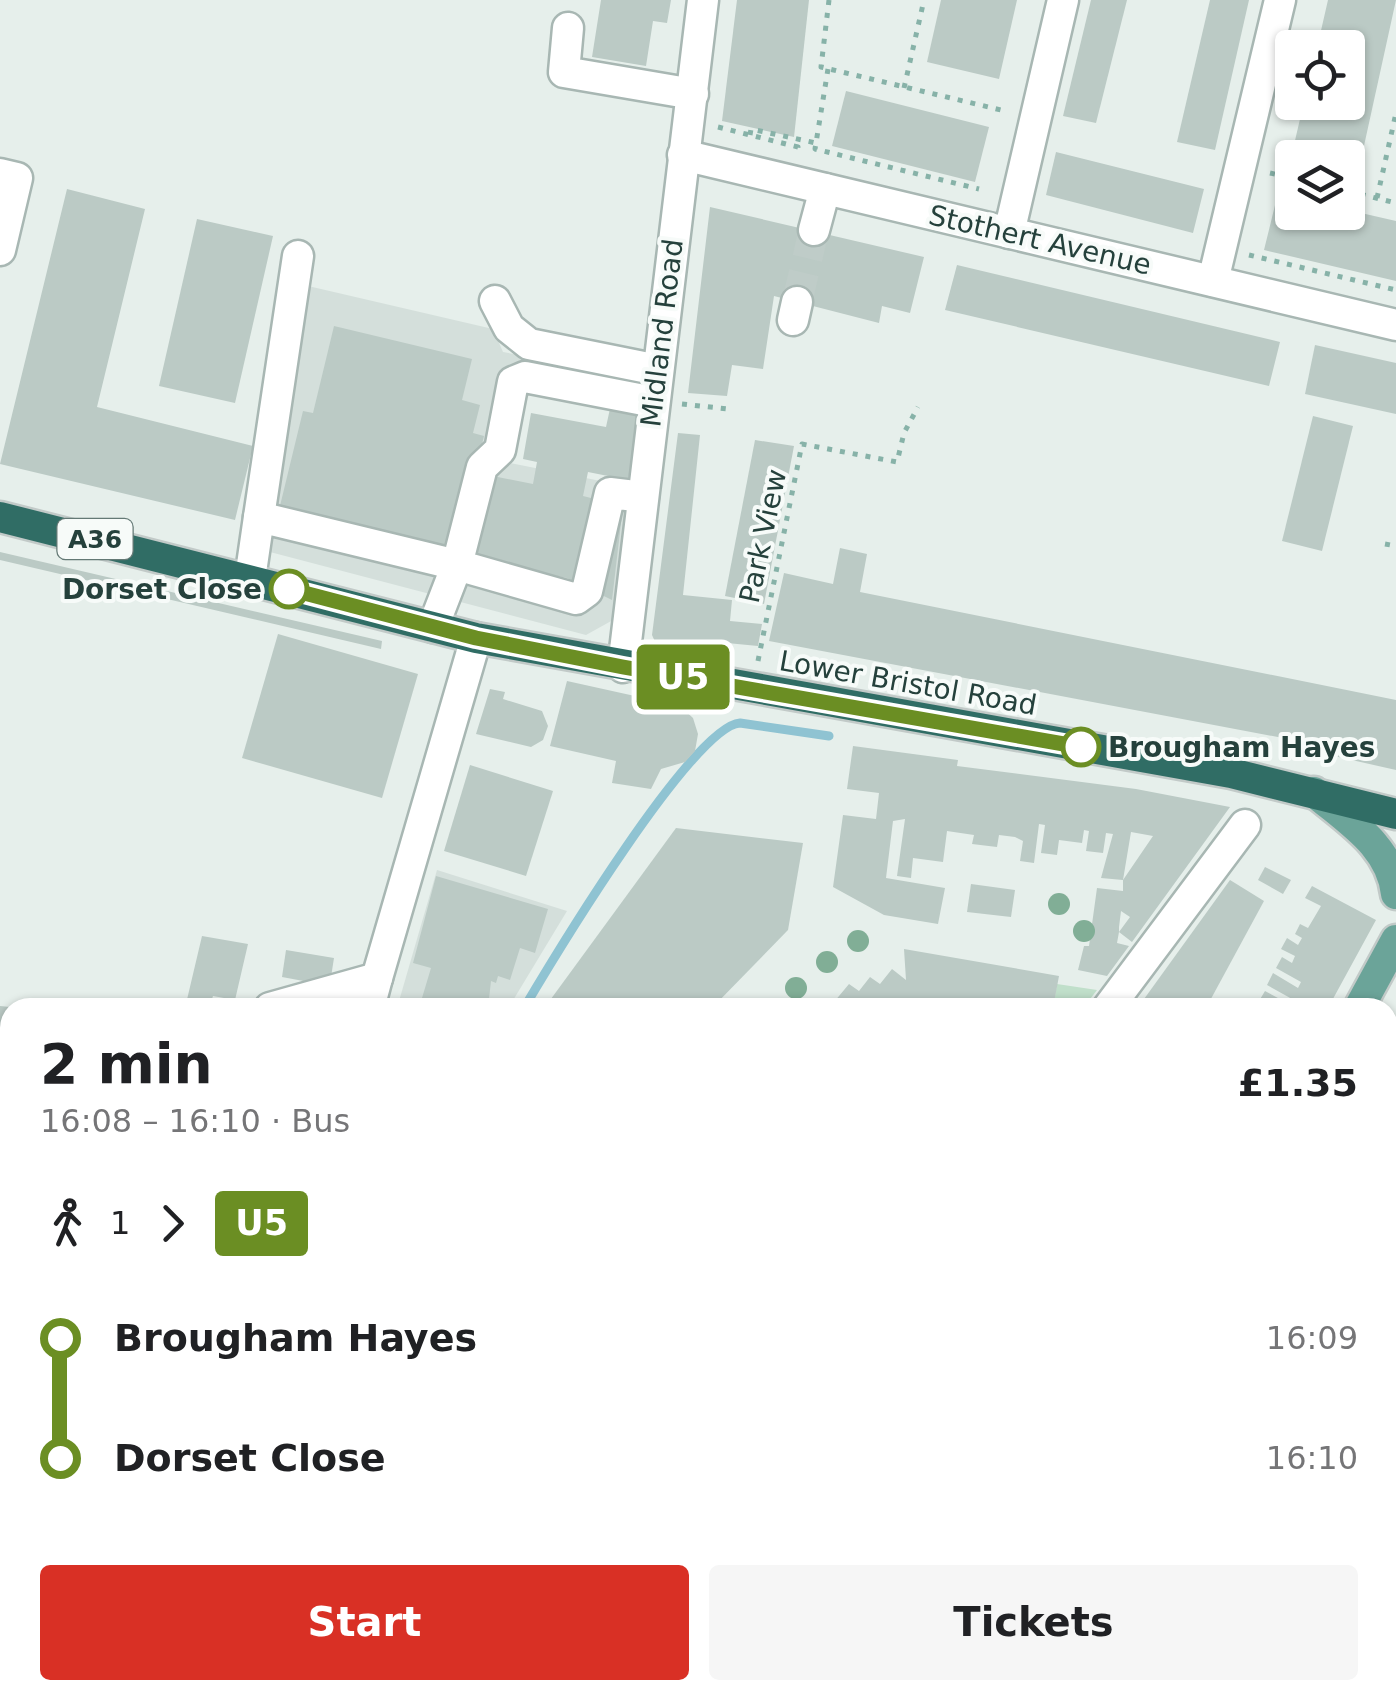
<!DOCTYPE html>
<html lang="en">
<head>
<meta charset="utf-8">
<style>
	:root { --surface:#fff; --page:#f6f6f6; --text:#202124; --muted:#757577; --accent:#d93025 }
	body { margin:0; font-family:"DejaVu Sans",sans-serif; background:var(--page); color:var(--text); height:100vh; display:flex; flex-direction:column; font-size:38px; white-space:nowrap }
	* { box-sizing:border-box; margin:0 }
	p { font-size:32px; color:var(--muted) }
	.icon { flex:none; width:55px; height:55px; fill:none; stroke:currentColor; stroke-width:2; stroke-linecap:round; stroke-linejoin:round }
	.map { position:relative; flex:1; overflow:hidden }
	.drawer { position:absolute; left:0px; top:998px; width:1398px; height:702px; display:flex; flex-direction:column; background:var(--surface); border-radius:30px 30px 0 0; box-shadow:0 2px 8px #0004 }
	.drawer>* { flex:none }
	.badge { padding:0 20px; border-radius:8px; font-size:35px; line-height:65px }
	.tools { position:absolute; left:1275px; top:30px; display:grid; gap:20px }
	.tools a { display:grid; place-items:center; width:90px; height:90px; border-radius:10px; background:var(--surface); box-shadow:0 2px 8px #0004; font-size:50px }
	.map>.badge { position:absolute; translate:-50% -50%; box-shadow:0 0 0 5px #fff }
	.legs { display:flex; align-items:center; gap:15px; height:110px; padding:0 40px; font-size:32px }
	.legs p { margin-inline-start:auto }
	.summary { display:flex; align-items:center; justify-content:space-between; height:170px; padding:0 40px }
	h1 { font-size:55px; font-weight:700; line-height:75px }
	.cta { display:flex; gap:20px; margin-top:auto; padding:20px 40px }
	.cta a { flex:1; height:115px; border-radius:10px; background:var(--accent); color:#fff; font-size:40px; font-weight:700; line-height:115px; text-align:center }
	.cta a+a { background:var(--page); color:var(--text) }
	ul { padding:0 40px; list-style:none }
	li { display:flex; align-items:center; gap:35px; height:120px; font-size:38px }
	li i { display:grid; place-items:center; width:15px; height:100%; margin:0 12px; background:currentColor }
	li i::after { content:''; width:25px; height:25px; margin:-12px; border:8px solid; border-radius:50%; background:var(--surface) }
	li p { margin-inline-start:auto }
	li:first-child i { background:linear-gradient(#0000 50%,currentColor 0) }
	li:last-child i { background:linear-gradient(currentColor 50%,#0000 0) }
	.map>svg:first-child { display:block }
	.built { fill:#d4dfdb }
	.green { fill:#c0dfca }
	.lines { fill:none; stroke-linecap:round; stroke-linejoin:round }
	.stream { stroke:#8fc3d2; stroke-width:9 }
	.building { fill:#bbcac5; fill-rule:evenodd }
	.minor-tunnel { stroke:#bfccc8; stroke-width:30; stroke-dasharray:30 15; stroke-linecap:butt }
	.minor-casing { stroke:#a8b7b3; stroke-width:35 }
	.major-casing { stroke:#c2cac8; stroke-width:35 }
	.highway-casing { stroke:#c2cac8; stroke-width:35 }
	.path { stroke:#87b2a8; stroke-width:5; stroke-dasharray:5 8; stroke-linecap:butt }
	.minor { stroke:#fff; stroke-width:30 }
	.major { stroke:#6ba499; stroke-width:30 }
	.highway { stroke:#306d65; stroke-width:30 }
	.tree { fill:#81ae96 }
	.line-1-casing { stroke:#fff; stroke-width:22 }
	.line-1 { stroke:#6b8e23; stroke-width:15 }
	.stop-1-dot { fill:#fff; stroke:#6b8e23; stroke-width:5 }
	.labels { text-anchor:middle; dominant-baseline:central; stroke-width:8; stroke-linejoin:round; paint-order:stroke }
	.shield { fill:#f7fbf9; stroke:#647975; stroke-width:2.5 }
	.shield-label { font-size:25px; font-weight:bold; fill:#25413c }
	.street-label { font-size:28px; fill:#25413c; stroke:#f7fbf9 }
	.stop-label { font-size:28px; font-weight:bold; fill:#25413c; stroke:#f7fbf9; text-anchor:end }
</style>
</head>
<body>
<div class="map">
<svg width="1396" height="1699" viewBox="0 0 1396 1699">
	<rect width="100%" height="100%" fill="#e6efeb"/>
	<!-- built -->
	<g class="built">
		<polygon points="278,279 493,329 503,352 529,357 510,463 631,487 613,620 586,635 270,552 248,538"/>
		<polygon points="437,870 567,911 509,1007 397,1008"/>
		<polygon points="1388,1252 1396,1257 1396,1699 995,1699 1001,1690 1388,1690"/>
	</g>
	<!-- green -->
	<g class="green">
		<polygon points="1057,984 1097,990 1084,1007 1053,1008"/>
		<polygon points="1388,1252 1396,1257 1396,1493 1388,1489"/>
	</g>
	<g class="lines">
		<!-- stream -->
		<path class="stream" d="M524,1008C553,959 693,726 740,723L829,736"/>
	</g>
	<!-- building -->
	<g class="building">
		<polygon points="601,0 671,0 667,23 653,21 646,66 592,57"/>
		<polygon points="737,0 809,0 794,137 722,121"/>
		<polygon points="941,0 1017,0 999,79 927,62"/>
		<polygon points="1091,0 1127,0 1096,123 1063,116"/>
		<polygon points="1210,0 1249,0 1215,150 1177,142"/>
		<polygon points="1328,0 1396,0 1360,164 1293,149 1304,102 1348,102 1348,48 1317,48"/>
		<polygon points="846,91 989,127 975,182 832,146"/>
		<polygon points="1056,152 1204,189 1193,233 1046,195"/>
		<polygon points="67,189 145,209 97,407 253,446 235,520 0,464"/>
		<polygon points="1278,193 1292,197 1292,212 1348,210 1396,221 1396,281 1264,250"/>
		<polygon points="710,207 924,257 910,313 882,306 879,323 774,296 763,369 732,365 727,396 688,393"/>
		<polygon points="197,219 273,236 235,403 159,386"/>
		<polygon points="957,265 1280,342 1269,386 945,310"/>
		<polygon points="334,326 472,359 462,400 480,405 473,433 484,436 455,554 279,510 303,411 313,413"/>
		<polygon points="1315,345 1396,363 1396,414 1305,394"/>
		<polygon points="611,404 642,411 628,480 588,472 583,496 623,506 612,600 567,578 463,556 483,474 533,484 537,462 523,459 531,413 606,427"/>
		<polygon points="1313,416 1353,426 1322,551 1282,541"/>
		<polygon points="678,433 700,435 683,595 732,600 730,621 762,624 758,646 727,643 726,654 657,646 652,635"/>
		<polygon points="755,440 794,446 764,604 725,596"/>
		<polygon points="840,548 867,554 860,592 1396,700 1396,770 1334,756 1336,748 769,641 784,573 833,584"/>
		<polygon points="0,552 382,641 381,649 0,560"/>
		<polygon points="278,634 418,674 382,798 242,758"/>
		<polygon points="567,681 680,706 693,718 698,734 695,751 685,762 661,769 651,789 612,783 616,761 550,746"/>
		<polygon points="490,689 505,692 503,699 542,711 548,726 543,740 531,747 476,734"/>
		<path d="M853,746L958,760L957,766L1136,789L1230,807L1132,942L1119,932L1117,943L1129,946L1107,976L1078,970L1084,946H1089L1097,888L1123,891V880L1101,878L1113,834L1106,833L1103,853L1086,851L1089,831L1084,830L1082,843L1059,840L1057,855L1041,853L1045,825L1039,824L1034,863L1020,861L1023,841L1015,837L999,835L997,847L972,844L974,835L947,831L943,862L913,858L911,878L897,876L905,819L893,821L886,878L945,888L938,924L884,915L833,887L843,815L876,819L879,793L847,789ZM1131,832L1153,836L1123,880ZM1121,911L1130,917L1119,932V927Z"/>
		<polygon points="470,765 553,791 526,876 444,851"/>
		<polygon points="676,828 803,843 788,930 712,1008 549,1008 548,1003"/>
		<polygon points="1265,867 1291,880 1283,894 1258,880"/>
		<polygon points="436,876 548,909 535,953 520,948 510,980 498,976 496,983 491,981 488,1008 419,1008 431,968 413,963"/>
		<polygon points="1230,880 1264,901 1206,1008 1139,1006"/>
		<polygon points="971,884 1015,890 1011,917 967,912"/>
		<polygon points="1312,886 1376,920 1328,1008 1267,1008 1259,1001 1265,991 1289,1004 1292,999 1267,985 1273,973 1298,988 1301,982 1276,968 1282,957 1292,963 1295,956 1281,949 1287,938 1298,945 1302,938 1295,934 1300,924 1308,928 1321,906 1305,898"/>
		<polygon points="202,936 248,944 235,1000 213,996 209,1008 185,1008"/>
		<polygon points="904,949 1059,976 1053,1008 933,1008 902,1002 897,1008 829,1008 849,984 859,991 870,977 880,984 892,969 906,980"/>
		<polygon points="286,950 334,958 331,977 314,983 282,977"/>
		<polygon points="0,1006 10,1007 10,1047 0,1046"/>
		<polygon points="1388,1055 1396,1060 1396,1141 1388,1139"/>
		<polygon points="0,1119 10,1120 10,1182 0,1180"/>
		<polygon points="0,1327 10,1328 10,1367 0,1365"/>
		<polygon points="1388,1503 1396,1508 1396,1557 1388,1573"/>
		<polygon points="10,1619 10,1690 42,1690 38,1699 0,1699 0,1641"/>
		<polygon points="96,1690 147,1690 144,1699 92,1699"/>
		<polygon points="302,1690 358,1690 355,1699 299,1699"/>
		<polygon points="565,1690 746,1691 784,1690 782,1699 577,1699 564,1696"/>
		<polygon points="792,1690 830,1690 828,1699 790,1699"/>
		<polygon points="839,1690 877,1690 875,1699 836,1699"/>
		<polygon points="1014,1690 1114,1690 1130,1699 1021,1699 1012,1694"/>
	</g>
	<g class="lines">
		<!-- minor-tunnel -->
		<polyline class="minor-tunnel" points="797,302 814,230"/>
		<defs>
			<g id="minor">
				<polyline points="568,28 564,72 693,94"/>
				<polyline points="683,155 1396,325"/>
				<polyline points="0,174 17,178 0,250"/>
				<polyline points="814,230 825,189"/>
				<polyline points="1009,233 1063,0"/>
				<polyline points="1213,281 1280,0"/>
				<polyline points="495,301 509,328 529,344 658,370"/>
				<polyline points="793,320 797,302"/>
				<polyline points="643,497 610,493 587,591 576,599 457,565 482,467 500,450 513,382 525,377 654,402"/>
				<polyline points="259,517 298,256"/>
				<polyline points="250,579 259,517 457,565 433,627"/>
				<polyline points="623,667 703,0"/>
				<polyline points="270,1008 377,978 476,638"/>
				<polyline points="369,1008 377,978"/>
				<polyline points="1108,1008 1245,825"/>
				<polyline points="0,1097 10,1098"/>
				<polyline points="0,1307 10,1309"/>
				<polyline points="421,1690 450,1699"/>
				<polyline points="1230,1690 1247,1699"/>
				<polyline points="68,1699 72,1690"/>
				<polyline points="225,1699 228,1690"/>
				<polyline points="395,1699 398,1690"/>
				<polyline points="1392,1699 1396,1692"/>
			</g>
			<g id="major">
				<path d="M1314,792C1348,821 1391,846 1396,894"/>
				<polyline points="1359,1008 1396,940"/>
				<polyline points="964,1699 969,1690"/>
			</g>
			<polyline id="highway" points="0,517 476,638 1231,773 1396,814"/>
		</defs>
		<!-- minor casing -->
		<use href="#minor" class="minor-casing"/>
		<!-- major casing -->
		<use href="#major" class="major-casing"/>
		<!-- highway casing -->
		<use href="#highway" class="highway-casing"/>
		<!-- path -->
		<g class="path">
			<polyline points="829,0 821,67 1001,110"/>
			<polyline points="828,69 815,149 979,189"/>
			<polyline points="904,88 924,0"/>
			<polyline points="718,127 798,147 797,154"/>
			<polyline points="750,135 751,129 816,143"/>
			<polyline points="1270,173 1292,178"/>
			<polyline points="1348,191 1396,203"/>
			<polyline points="1377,198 1396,113"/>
			<polyline points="1249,255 1396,290"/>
			<polyline points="682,404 728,409"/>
			<polyline points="1385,544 1396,546"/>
			<polyline points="758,661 802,444 897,462 904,433 918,407"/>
			<polyline points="1140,1690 1155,1699"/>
			<polyline points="1009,1693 1010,1690"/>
		</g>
		<!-- minor -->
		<use href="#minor" class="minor"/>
		<!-- major -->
		<use href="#major" class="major"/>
		<!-- highway -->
		<use href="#highway" class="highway"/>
	</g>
	<!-- trees -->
	<g class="tree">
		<circle cx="1059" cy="904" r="11"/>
		<circle cx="1084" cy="931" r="11"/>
		<circle cx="858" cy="941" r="11"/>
		<circle cx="827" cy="962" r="11"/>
		<circle cx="796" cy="988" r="11"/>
	</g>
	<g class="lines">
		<defs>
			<polyline id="line-1" points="289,589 476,638 623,667 1081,747"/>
		</defs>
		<!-- line-1 casing -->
		<use href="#line-1" class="line-1-casing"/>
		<!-- line-1 -->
		<use href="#line-1" class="line-1"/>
	</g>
	<!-- markers -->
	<g class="stop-1-dot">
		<circle cx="289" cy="589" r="18"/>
		<circle cx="1081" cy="747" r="18"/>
	</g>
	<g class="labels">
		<!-- shield labels -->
		<rect class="shield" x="57.5" y="519" width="75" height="40" rx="8"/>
		<g class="shield-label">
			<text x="95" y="539">A36</text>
		</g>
		<!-- street labels -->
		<g class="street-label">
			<text transform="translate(1040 240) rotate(13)">Stothert Avenue</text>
			<text transform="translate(662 333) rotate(-83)">Midland Road</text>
			<text transform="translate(763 536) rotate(-78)">Park View</text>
			<text transform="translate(908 683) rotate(10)">Lower Bristol Road</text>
		</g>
		<!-- stop labels -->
		<g class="stop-label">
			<text x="262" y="589">Dorset Close</text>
			<text x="1108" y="747" text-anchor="start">Brougham Hayes</text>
		</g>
	</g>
</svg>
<div class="tools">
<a><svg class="icon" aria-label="locate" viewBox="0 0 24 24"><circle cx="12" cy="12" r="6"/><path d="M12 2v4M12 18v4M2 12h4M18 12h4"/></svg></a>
<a><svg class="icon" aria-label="layers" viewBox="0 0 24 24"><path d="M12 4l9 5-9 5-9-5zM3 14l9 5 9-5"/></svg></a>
</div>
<b class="badge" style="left:683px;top:677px;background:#6b8e23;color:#fff">U5</b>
<section class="drawer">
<div class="summary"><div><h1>2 min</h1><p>16:08 – 16:10 · Bus</p></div><b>£1.35</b></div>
<div class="legs"><svg class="icon" aria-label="walk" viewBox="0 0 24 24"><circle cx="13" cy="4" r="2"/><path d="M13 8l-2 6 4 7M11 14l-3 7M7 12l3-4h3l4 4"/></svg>1<svg class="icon" aria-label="forward" viewBox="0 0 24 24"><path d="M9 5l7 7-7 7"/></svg><b class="badge" style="background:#6b8e23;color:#fff">U5</b></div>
<ul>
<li><i style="color:#6b8e23"></i><b>Brougham Hayes</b><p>16:09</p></li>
<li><i style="color:#6b8e23"></i><b>Dorset Close</b><p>16:10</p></li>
</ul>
<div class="cta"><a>Start</a><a>Tickets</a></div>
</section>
</div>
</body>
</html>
